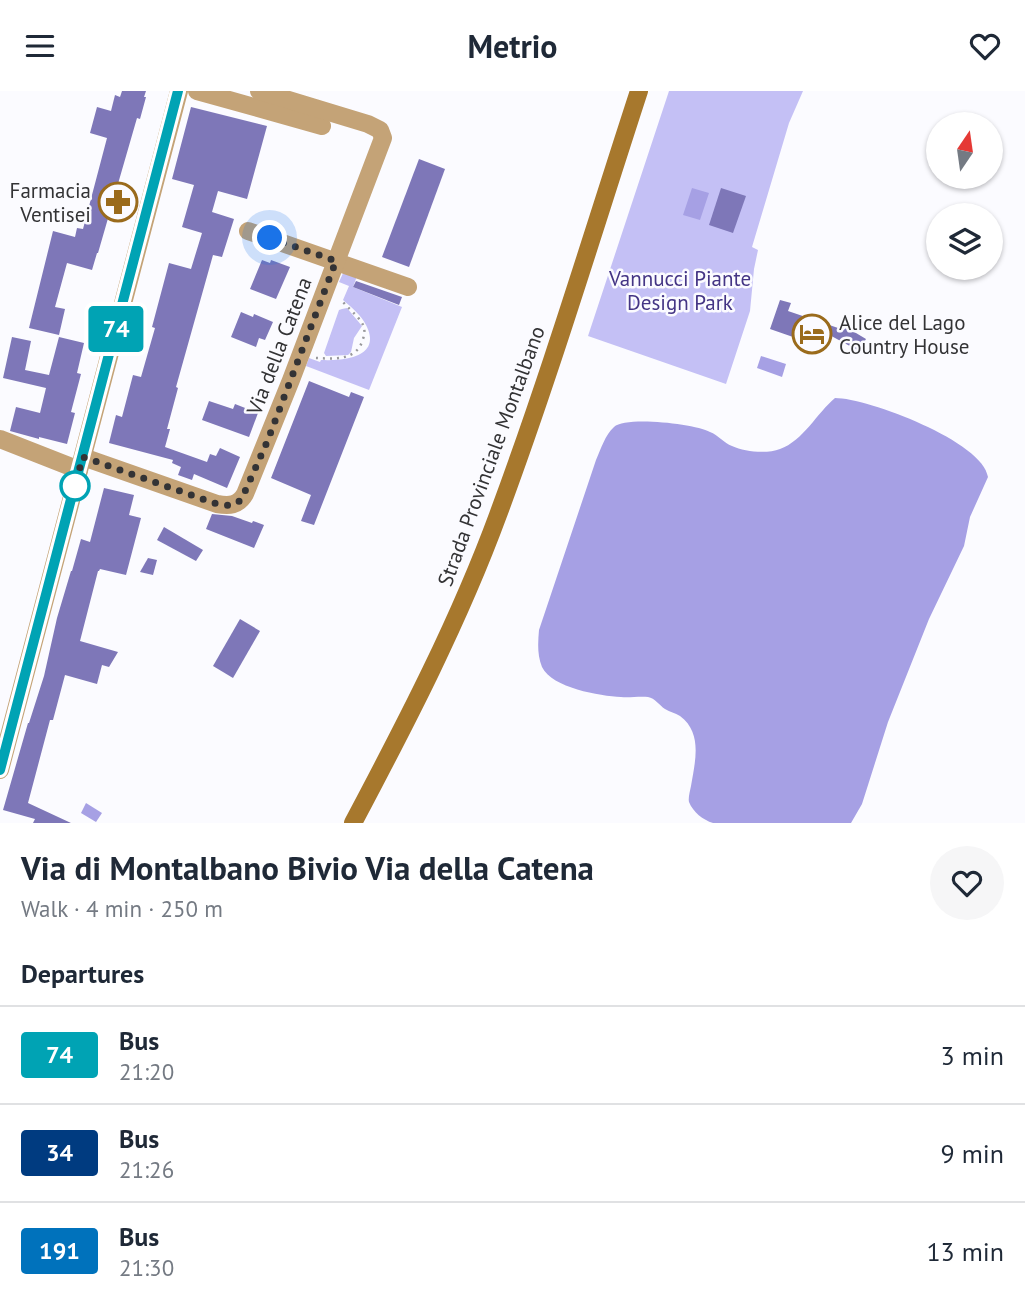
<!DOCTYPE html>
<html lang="en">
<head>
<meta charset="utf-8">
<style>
	:root { --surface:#fff; --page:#f6f6f7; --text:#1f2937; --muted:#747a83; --line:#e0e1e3 }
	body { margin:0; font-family:"PT Sans",sans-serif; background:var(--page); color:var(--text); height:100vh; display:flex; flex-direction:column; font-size:26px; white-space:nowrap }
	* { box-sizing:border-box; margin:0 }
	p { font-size:23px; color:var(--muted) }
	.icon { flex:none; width:38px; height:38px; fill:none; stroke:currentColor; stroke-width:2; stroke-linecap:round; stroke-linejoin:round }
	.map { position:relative; height:732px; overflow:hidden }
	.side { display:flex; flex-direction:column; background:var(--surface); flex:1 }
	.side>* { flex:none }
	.badge { padding:0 14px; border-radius:5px; font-size:24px; line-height:46px }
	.needle { width:46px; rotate:13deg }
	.tools { position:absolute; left:926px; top:21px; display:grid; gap:14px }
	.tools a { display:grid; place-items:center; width:77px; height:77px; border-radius:50%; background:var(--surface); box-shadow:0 2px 5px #0004; font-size:35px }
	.you { position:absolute; width:35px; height:35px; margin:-18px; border:5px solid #fff; border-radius:50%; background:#1a73e8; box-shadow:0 0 0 10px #1a73e833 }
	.map>.badge { position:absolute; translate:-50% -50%; box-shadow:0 0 0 4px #fff }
	h2 { padding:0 21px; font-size:26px; line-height:63px }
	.round { display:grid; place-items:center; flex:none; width:74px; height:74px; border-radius:37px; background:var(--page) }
	.headline { display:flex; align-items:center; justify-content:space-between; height:119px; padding:0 21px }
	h1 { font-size:33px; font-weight:700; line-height:52px }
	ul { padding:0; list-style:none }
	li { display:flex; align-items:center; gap:21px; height:98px; padding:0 21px; border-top:2px solid var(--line) }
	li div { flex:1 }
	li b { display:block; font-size:26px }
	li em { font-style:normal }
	li .badge { min-width:77px; font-weight:700; text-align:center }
	header { display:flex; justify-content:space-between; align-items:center; height:91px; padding:0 21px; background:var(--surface); font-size:32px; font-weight:700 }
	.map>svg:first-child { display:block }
	.green { fill:#c4c0f5 }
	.water { fill:#a6a0e4 }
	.building { fill:#7e77b8 }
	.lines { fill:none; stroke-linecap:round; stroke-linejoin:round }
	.path { stroke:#98989b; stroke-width:2.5; stroke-dasharray:2 5; stroke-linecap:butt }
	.minor { stroke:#c4a377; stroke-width:18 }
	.secondary { stroke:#a7782d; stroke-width:18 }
	.line-casing { stroke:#fff; stroke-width:16 }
	.line { stroke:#00a3b4; stroke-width:10 }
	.walk { stroke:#333335; stroke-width:7; stroke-dasharray:0 12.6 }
	.stop-dot { fill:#fff; stroke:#00a3b4; stroke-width:3.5 }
	.labels { text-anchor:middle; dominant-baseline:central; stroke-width:5; stroke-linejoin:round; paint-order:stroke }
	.poi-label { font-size:21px; fill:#333335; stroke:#fbfbff; text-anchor:end }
	.park-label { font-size:21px; fill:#443585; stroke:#fbfbff }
	.street-label { font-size:21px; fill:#333335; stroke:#fbfbff }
</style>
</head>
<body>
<header><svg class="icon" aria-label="menu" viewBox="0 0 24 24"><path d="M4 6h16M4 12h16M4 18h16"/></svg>Metrio<svg class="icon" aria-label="heart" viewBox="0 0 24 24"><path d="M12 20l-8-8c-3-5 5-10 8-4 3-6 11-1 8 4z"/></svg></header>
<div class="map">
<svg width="1025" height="732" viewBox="0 0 1025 732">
	<rect width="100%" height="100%" fill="#fbfbff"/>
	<!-- green -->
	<g class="green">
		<polygon points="669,0 803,0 789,32 752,156 758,159 754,178 750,220 726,293 588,245"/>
		<path d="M344,180L357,185L353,196L402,216L369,299L306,275L309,267L320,271L321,269C342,270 383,267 366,234C362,225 351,216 343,209L349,195L339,191Z"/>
		<polygon points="347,217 362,235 354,247 351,261 348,264 326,265 324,262 339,219 342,218"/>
	</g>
	<!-- water -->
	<g class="water">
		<polygon points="692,97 709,102 700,129 683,124"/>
		<polygon points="761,265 786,273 782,286 757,277"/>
		<path d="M835,307C868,307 984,351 988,386L970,426L964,455L929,528L888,631L862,713L851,732H713C703,729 693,721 689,711C688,707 690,700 691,695C695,671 703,642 680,625C675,622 670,621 665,618C659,614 655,607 648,606C639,605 629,607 621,606C600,605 552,597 542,576C537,564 538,551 539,539L596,369C601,358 605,344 614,336C626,325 695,333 710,341C718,344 724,352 732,355C745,361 767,363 780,358C803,350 817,322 835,307Z"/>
		<polygon points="86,712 102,722 96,731 81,722"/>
	</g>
	<!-- building -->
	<g class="building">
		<polygon points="122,0 146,0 144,6 146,6 140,28 137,27 98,162 97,162 92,179 67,172 55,216 65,218 59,244 29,237 53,140 75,146 77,137 83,138 107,47 90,42 97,16 111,20 115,4 120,6"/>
		<polygon points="191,16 267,35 247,108 218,100 212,121 234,128 222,166 213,164 176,296 178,297 167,338 170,338 165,356 207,371 210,363 216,365 220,357 240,366 227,397 194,383 192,389 178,384 181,376 172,372 173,369 109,352 116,324 122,326 133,284 141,286 155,237 152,236 169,172 191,178 202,142 182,136 194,94 172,88"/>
		<polygon points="419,68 445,78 409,176 382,166"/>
		<polygon points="721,97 746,105 733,142 709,134"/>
		<polygon points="262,169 270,172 271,169 290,176 276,208 250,198"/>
		<polygon points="356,190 402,206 399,214 353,196"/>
		<polygon points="780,209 791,212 788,220 844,239 846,236 866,248 859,260 824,241 819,255 770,238"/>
		<polygon points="241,221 253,226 254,223 273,231 265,249 259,247 256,256 231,246"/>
		<polygon points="12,246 31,250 25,279 49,284 59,246 84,252 77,282 81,283 71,321 75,322 67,353 39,346 39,348 10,340 16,316 40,322 46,297 3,287"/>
		<polygon points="309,290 349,306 351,301 364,306 314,434 301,430 311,404 271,387"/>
		<polygon points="209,310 233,318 235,313 258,322 249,346 202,329"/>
		<polygon points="104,397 134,404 129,424 141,427 126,484 100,478 99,480 98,480 80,550 118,561 109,576 102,574 97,593 65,584 53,629 50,629 28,712 71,732 33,732 35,728 3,719 28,632 29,632 44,585 57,527 71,480 72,480 81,448 90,451"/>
		<polygon points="212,423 232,425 252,432 253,430 264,434 254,457 206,438"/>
		<polygon points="164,436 203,459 196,470 157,449"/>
		<polygon points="148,467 157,469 153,484 140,481"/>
		<polygon points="240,528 260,540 233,587 213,575"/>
	</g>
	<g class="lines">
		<!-- path -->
		<path class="path" d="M316,267C334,268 357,270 363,248C365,242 365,237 362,232C357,224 349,218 343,211"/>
		<!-- minor -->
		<g class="minor">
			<polyline points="197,0 322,35"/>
			<polyline points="248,140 408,196"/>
			<polyline points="0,348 79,379"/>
			<path d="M83,366L217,413C229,415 238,415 245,403L291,289L383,47L380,39L368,33L259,0"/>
			<polyline points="0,679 179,0"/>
		</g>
		<!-- secondary -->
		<path class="secondary" d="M353,732C406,632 459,530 498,424C550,284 593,141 639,0"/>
	</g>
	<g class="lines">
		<defs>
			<polyline id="line" points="0,679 178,0"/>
		</defs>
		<!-- line casing -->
		<use href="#line" class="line-casing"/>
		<!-- line -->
		<use href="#line" class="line"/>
		<!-- walk -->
		<path class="walk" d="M75,395L72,404L83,366L217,413C227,415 235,416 242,407L267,351L336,170L270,147"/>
	</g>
	<!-- icons -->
	<defs>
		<symbol id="pharmacy-ring" viewBox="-11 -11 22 22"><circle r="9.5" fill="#fbfbff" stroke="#9a6b1c" stroke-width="1.5"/><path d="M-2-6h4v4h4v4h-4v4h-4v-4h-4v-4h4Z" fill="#9a6b1c"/></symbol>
		<symbol id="hotel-ring" viewBox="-11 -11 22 22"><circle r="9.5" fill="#fbfbff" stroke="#9a6b1c" stroke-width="1.5"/><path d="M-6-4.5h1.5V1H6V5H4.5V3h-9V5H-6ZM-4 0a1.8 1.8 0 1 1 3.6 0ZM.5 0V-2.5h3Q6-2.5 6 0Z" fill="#9a6b1c"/></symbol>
	</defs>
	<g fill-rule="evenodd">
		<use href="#pharmacy-ring" x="96" y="89" width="44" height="44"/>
		<use href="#hotel-ring" x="790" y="221" width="44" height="44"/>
	</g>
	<!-- markers -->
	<circle class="stop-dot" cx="75" cy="395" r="14"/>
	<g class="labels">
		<!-- poi labels -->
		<g class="poi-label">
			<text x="91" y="99">Farmacia<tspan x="91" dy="24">Ventisei</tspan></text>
			<text x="839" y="231" text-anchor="start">Alice del Lago<tspan x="839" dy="24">Country House</tspan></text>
		</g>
		<!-- park labels -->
		<g class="park-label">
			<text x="680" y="187">Vannucci Piante<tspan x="680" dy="24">Design Park</tspan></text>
		</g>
		<!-- street labels -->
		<g class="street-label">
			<text transform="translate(279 255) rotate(-69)">Via della Catena</text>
			<text transform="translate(491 365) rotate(-70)">Strada Provinciale Montalbano</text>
		</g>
	</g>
</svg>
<div class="tools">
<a><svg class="needle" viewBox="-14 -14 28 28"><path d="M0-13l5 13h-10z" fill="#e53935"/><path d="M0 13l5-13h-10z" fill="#747a83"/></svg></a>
<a><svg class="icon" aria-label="layers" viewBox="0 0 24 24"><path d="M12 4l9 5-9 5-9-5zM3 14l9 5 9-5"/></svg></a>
</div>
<div class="you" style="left:270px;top:147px"></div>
<b class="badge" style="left:116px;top:238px;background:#00a3b4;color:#fff">74</b>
</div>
<section class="side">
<div class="headline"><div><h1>Via di Montalbano Bivio Via della Catena</h1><p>Walk · 4 min · 250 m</p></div><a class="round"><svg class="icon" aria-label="heart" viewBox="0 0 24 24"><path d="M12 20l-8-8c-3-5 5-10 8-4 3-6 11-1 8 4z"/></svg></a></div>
<h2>Departures</h2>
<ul>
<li><span class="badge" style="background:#00a3b4;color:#fff">74</span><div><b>Bus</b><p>21:20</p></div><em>3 min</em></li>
<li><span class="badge" style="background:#003b80;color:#fff">34</span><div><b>Bus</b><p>21:26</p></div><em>9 min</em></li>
<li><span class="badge" style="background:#0072bc;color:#fff">191</span><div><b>Bus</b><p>21:30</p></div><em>13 min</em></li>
</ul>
</section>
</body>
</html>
